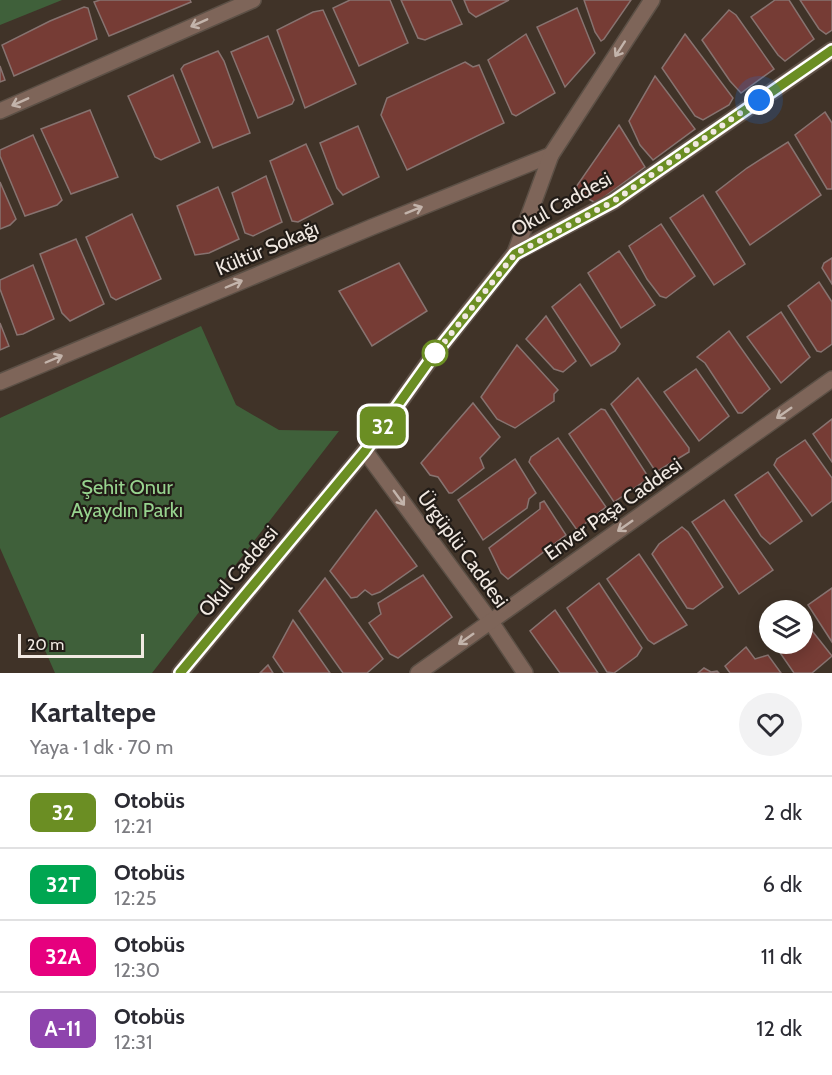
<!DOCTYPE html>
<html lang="tr">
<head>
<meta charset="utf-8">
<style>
	:root { --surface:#fff; --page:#f2f2f3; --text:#2b2b33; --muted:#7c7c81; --line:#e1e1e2 }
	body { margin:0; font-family:Cabin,sans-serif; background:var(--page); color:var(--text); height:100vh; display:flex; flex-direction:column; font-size:22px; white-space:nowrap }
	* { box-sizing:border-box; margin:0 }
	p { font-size:20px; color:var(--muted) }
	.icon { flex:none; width:33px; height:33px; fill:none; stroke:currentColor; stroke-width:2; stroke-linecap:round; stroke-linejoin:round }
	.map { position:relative; height:673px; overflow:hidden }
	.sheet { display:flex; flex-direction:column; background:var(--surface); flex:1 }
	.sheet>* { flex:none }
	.badge { padding:0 12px; border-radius:9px; font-size:21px; line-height:39px }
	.buttons { position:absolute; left:759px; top:600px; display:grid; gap:12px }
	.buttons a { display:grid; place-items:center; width:54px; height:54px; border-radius:50%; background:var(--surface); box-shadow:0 3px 15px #0003; font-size:30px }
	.scale { position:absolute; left:18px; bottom:15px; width:126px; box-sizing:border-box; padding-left:6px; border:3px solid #f1e9e2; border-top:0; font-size:16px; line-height:21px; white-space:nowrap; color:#f1e9e2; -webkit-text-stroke:4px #221c17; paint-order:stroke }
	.you { position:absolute; width:30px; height:30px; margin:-15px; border:4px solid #fff; border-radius:50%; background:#1a73e8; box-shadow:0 0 0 9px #1a73e833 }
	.map>.badge { position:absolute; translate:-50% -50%; box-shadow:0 0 0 3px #fff }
	.round { display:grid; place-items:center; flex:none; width:63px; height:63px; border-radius:32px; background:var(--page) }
	.overview { display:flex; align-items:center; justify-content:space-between; height:102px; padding:0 30px }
	h1 { font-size:28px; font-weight:700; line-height:45px }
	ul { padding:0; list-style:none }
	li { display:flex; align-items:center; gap:18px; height:72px; padding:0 30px; border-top:2px solid var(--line) }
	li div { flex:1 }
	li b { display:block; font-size:22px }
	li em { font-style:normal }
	li .badge { min-width:66px; font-weight:700; text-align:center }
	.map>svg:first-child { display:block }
	.green { fill:#3f603a }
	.building { fill:#763c35; stroke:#877370; stroke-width:1.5 }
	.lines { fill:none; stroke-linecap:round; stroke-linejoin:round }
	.minor-casing { stroke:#5c5046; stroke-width:18 }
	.tertiary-casing { stroke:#5c5046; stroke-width:18 }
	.minor { stroke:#7e6559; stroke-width:15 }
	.tertiary { stroke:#7e6559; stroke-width:15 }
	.oneway { stroke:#c3b4ab }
	.line-casing { stroke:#fff; stroke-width:14 }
	.line { stroke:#6b8e23; stroke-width:9 }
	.walk { stroke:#f1e9e2; stroke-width:6; stroke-dasharray:0 10.8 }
	.stop-dot { fill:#fff; stroke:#6b8e23; stroke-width:3 }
	.labels { text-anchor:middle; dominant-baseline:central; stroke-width:4.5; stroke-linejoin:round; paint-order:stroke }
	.street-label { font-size:20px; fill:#f1e9e2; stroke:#221c17 }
	.park-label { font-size:20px; fill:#97d38e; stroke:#221c17 }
</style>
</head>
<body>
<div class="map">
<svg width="832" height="673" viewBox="0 0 832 673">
	<rect width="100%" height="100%" fill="#403328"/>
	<!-- green -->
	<g class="green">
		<polygon points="0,0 62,0 0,25"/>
		<polygon points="201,326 236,405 279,430 339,431 152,673 55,673 0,548 0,418"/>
	</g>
	<!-- building -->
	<g class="building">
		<polygon points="100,0 190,0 191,2 109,36 94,2"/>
		<polygon points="350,0 390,0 408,43 359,66 333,8"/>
		<polygon points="401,0 451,0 462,24 425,40 418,38"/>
		<polygon points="464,0 509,0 476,17 469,12"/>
		<polygon points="584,0 631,0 604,39 601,41 595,32"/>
		<polygon points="775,0 789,0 814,39 785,61 778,55 751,17"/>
		<polygon points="800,0 832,0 832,30 826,34 819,29"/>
		<polygon points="84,7 88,8 97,39 14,76 2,45 50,21"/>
		<polygon points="577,8 595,53 565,87 537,27"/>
		<polygon points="323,10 356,84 305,108 277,30 313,12"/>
		<polygon points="729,10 736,15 774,69 741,93 730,81 702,40"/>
		<polygon points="526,34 555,93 516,116 512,114 488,60"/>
		<polygon points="685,34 733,98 729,105 703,120 695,116 662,68"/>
		<polygon points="268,36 294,100 292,104 258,118 231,52"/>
		<polygon points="218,51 224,61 250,133 213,148 181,69 184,65"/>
		<polygon points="465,62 473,67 479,65 504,123 407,170 381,115 387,98"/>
		<polygon points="0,66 5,80 0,82"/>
		<polygon points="173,75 200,142 161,160 155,157 128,96"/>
		<polygon points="655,76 695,129 653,160 640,145 629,121"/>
		<polygon points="90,110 118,177 71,194 41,129"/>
		<polygon points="825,112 832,123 832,189 827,189 795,135"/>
		<polygon points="619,125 645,167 596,203 579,194 576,187"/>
		<polygon points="358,126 379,177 343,195 337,188 320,143"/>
		<polygon points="33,135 62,200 57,205 25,216 0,156 0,150"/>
		<polygon points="788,142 821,195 750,245 716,192 747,168"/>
		<polygon points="306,144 333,204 298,222 292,221 270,161"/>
		<polygon points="266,176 282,222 253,236 245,233 232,193"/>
		<polygon points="0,182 16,219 10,225 0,229"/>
		<polygon points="218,187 239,239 209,253 195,255 177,206"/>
		<polygon points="703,195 745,264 714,285 670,218"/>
		<polygon points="132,214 161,279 116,300 111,297 86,237"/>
		<polygon points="661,224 695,276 666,298 660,296 647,279 629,246"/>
		<polygon points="76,239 104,304 70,321 62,313 40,254"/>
		<polygon points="619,251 655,305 621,328 588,273"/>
		<polygon points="832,258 832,284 822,268 824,263"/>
		<polygon points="399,263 427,311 372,346 339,291"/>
		<polygon points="33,265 54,319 23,334 17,335 0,289 0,280"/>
		<polygon points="819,282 832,302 832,344 821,352 817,351 788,306"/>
		<polygon points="580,284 620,344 615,351 591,366 552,307"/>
		<polygon points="781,312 810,357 781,383 747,337"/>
		<polygon points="546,316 576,361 563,372 554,369 526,339"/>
		<polygon points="0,323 9,346 0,350"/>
		<polygon points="729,331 770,389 742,413 738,413 705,363 697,357"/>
		<polygon points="517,345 558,390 554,394 554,401 515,428 497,419 481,397"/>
		<polygon points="696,369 729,416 699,441 664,392"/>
		<polygon points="638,378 689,448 689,452 656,472 611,404"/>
		<polygon points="473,403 500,437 480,458 484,468 452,493 449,493 438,477 430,475 421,463"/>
		<polygon points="601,409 605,410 649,478 614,502 569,434"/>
		<polygon points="832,419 832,462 813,434"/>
		<polygon points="558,438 606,507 577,530 529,462 531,457"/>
		<polygon points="805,440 832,478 832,501 812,516 774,465 777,459"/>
		<polygon points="515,459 536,493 529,499 527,508 483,540 458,500"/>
		<polygon points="768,472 802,521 770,544 761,536 735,495"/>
		<polygon points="724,500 773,570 739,594 692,522"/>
		<polygon points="544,501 566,535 508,579 501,573 489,548 540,509 540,503"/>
		<polygon points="376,510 417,566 380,592 372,595 365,590 357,597 351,598 330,571"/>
		<polygon points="682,527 688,532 723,587 693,609 687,608 652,554 659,544"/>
		<polygon points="639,554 687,625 654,644 648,640 607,579"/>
		<polygon points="423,575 452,617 398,658 390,654 369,623 381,614 378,603"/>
		<polygon points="325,578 383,659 367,673 343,673 299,611"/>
		<polygon points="599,583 642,648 637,656 614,673 607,672 567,608"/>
		<polygon points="832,588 832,642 808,605"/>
		<polygon points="555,610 598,673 560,673 530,631"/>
		<polygon points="802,618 832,656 812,673 794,673 774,644 802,644"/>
		<polygon points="293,620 330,673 284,673 273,657"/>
		<polygon points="746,647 755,659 768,655 781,673 730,673 725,666"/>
		<polygon points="268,665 273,673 260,673"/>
		<polygon points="704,668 711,672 717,671 719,673 698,673"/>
	</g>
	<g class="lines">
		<defs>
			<g id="minor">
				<polyline points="0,111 253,0"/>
				<polyline points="515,253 614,201 832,50"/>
				<polyline points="0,382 372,227 551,155"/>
				<polyline points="365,451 491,622 525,673"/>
				<polyline points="418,673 832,379"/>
			</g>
			<polyline id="tertiary" points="180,673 365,451 430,360 515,253 551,155 652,0"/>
		</defs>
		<!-- minor casing -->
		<use href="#minor" class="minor-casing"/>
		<!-- tertiary casing -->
		<use href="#tertiary" class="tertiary-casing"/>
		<!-- minor -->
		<use href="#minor" class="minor"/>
		<!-- tertiary -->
		<use href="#tertiary" class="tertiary"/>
	</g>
	<!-- one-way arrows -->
	<defs><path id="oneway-shaft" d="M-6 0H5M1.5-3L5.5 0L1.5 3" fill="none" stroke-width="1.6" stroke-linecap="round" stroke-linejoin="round" transform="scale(1.5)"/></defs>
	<g class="oneway">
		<use href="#oneway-shaft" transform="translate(199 23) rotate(156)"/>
		<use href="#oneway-shaft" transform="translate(620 49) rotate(123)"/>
		<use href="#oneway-shaft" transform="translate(20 102) rotate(156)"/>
		<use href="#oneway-shaft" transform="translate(414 210) rotate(-22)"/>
		<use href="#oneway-shaft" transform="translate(234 284) rotate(-23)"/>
		<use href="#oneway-shaft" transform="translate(54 359) rotate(-23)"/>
		<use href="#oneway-shaft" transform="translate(784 413) rotate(145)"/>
		<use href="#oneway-shaft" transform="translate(399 498) rotate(54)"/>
		<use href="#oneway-shaft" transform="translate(625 526) rotate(145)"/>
		<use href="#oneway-shaft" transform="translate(466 639) rotate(145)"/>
	</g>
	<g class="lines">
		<defs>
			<polyline id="line" points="180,673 365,451 430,360 515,254 614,201 832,50"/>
		</defs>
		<!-- line casing -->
		<use href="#line" class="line-casing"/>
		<!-- line -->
		<use href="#line" class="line"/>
		<!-- walk -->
		<polyline class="walk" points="435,353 430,360 515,254 614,201 759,100"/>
	</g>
	<!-- markers -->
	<circle class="stop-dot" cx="435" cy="353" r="12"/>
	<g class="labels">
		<!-- street labels -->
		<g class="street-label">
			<text transform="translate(561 204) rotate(-29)">Okul Caddesi</text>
			<text transform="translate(267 248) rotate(-23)">Kültür Sokağı</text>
			<text transform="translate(613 509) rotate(-35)">Enver Paşa Caddesi</text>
			<text transform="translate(463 549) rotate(54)">Ürgüplü Caddesi</text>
			<text transform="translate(238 571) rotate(-50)">Okul Caddesi</text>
		</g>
		<!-- park labels -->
		<g class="park-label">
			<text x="127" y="487">Şehit Onur<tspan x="127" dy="23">Ayaydın Parkı</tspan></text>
		</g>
	</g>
</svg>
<div class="buttons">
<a><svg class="icon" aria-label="layers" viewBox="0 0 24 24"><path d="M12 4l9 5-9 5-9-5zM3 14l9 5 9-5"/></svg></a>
</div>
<div class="scale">20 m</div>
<div class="you" style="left:759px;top:100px"></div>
<b class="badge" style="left:383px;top:426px;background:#6b8e23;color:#fff">32</b>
</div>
<section class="sheet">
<div class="overview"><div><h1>Kartaltepe</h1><p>Yaya · 1 dk · 70 m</p></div><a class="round"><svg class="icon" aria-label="heart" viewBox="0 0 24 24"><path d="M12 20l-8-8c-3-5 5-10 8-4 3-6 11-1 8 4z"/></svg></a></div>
<ul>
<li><span class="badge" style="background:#6b8e23;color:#fff">32</span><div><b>Otobüs</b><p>12:21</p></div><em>2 dk</em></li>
<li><span class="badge" style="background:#00a651;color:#fff">32T</span><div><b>Otobüs</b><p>12:25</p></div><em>6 dk</em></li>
<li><span class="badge" style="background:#e6007e;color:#fff">32A</span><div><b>Otobüs</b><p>12:30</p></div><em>11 dk</em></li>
<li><span class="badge" style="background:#8e44ad;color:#fff">A-11</span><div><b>Otobüs</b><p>12:31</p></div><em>12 dk</em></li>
</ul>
</section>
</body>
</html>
